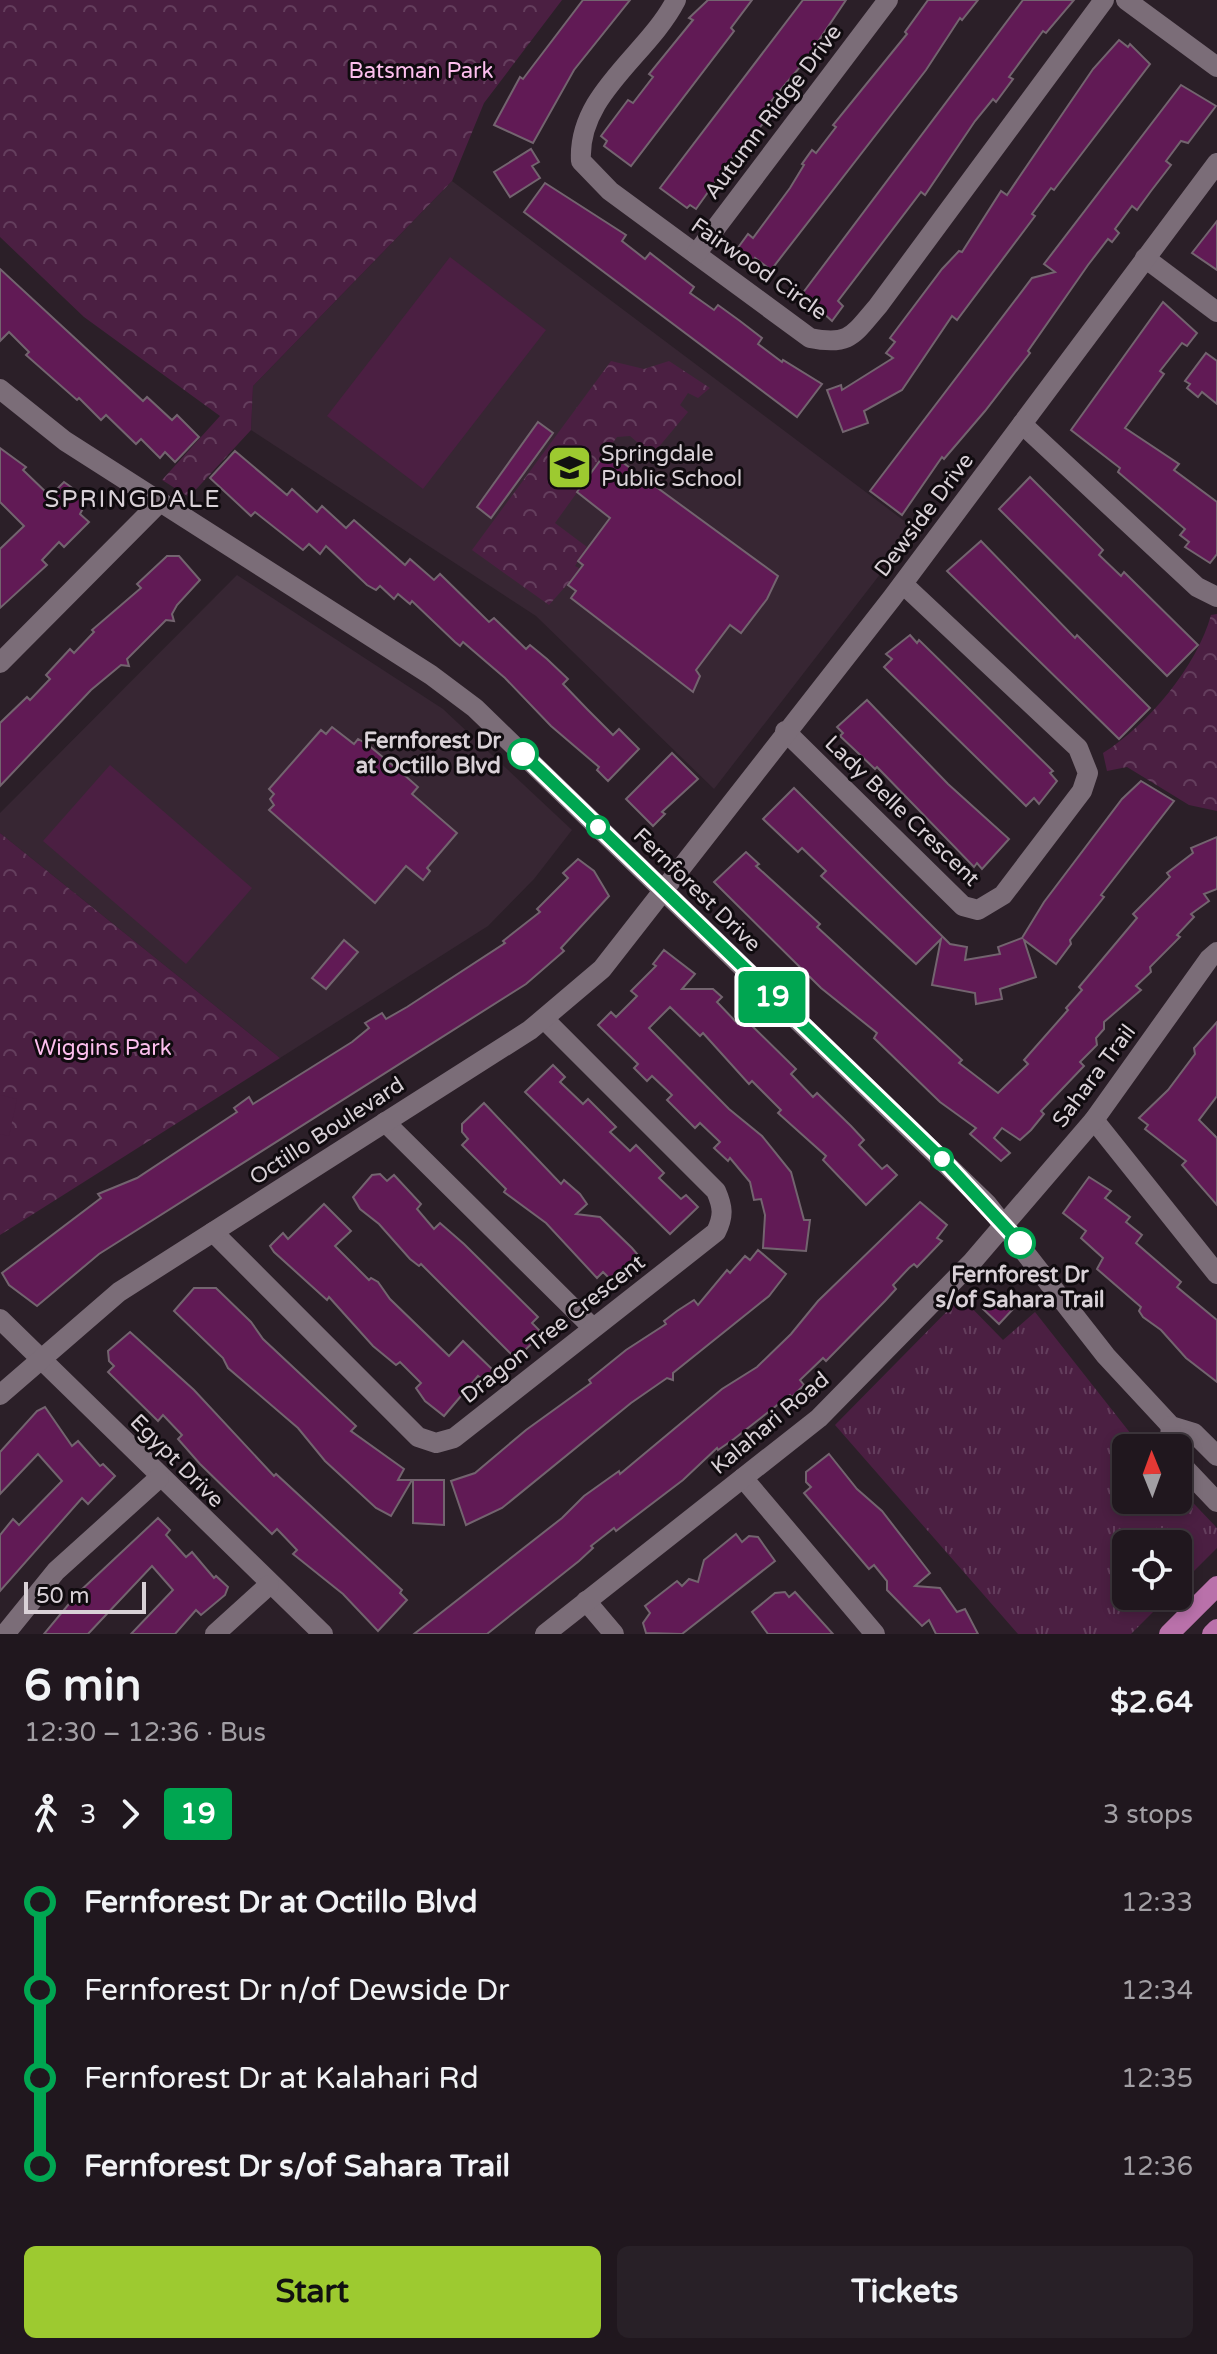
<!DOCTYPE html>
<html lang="en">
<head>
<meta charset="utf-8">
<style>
	:root { --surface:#20171e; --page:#282027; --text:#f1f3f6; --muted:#a29fa4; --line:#3d363c; --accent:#9dca30 }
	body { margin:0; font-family:"Varela Round",sans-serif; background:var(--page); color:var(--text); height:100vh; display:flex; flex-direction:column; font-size:30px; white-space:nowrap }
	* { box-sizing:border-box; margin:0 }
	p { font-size:26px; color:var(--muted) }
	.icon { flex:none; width:44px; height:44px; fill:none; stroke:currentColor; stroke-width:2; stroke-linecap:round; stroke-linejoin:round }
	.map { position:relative; height:1634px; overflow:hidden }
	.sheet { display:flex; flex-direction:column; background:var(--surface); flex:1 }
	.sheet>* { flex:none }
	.badge { padding:0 16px; border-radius:6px; font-size:28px; line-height:52px }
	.needle { width:52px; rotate:359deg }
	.fabs { position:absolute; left:1112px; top:1434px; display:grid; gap:16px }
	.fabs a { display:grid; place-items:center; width:80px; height:80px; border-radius:12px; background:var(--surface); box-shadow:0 4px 12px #0003,0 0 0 2px var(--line); font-size:40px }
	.scale { position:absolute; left:24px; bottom:20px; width:122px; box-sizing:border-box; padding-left:8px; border:4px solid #d9d1d7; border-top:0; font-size:22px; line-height:28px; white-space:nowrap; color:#d9d1d7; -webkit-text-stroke:6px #100b0f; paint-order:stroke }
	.map>.badge { position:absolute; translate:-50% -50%; box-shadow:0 0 0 4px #fff }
	.legs { display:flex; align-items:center; gap:12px; height:88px; padding:0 24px; font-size:26px }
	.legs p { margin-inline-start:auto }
	.summary { display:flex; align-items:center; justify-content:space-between; height:136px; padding:0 24px }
	h1 { font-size:44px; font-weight:800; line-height:60px }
	.primary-button { display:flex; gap:16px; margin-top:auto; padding:16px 24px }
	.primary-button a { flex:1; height:92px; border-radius:12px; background:var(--accent); color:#111; font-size:32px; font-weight:800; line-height:92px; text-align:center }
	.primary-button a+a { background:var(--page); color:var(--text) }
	ul { padding:0 24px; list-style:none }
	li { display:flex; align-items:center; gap:28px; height:88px; font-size:30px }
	li i { display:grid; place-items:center; width:12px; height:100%; margin:0 10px; background:currentColor }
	li i::after { content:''; width:20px; height:20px; margin:-10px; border:6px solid; border-radius:50%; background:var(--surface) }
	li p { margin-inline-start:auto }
	li:first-child i { background:linear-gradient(#0000 50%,currentColor 0) }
	li:last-child i { background:linear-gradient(currentColor 50%,#0000 0) }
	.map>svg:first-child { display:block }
	.built { fill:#372633 }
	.grass { fill:url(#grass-tufts) }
	.forest { fill:url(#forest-crowns) }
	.pitch { fill:#4b1f42 }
	.building { fill:#611a55; stroke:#73646f; stroke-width:2 }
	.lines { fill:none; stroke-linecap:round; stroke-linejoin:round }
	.minor { stroke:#7b6d78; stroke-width:20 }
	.major { stroke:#b971aa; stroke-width:20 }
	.line-1-casing { stroke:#fff; stroke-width:18 }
	.line-1 { stroke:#00a651; stroke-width:12 }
	.stop-1-dot { fill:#fff; stroke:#00a651; stroke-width:4 }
	.labels { text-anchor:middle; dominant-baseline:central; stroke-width:6; stroke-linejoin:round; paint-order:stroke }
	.park-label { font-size:22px; fill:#fcbeed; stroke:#100b0f }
	.street-label { font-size:22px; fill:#d9d1d7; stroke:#100b0f }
	.poi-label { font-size:22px; fill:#d9d1d7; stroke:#100b0f; text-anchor:start }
	.stop-label { font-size:22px; font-weight:bold; fill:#d9d1d7; stroke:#100b0f; text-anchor:end }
	.neighbourhood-label { font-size:24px; letter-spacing:2px; fill:#d9d1d7; stroke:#100b0f }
</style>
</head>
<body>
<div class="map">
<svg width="1217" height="1634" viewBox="0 0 1217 1634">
	<defs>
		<pattern id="grass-tufts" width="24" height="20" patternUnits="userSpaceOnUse" patternTransform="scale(2)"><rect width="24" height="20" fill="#4b1f42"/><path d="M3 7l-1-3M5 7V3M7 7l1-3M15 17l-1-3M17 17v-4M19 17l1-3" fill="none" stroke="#643e5d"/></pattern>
		<pattern id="forest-crowns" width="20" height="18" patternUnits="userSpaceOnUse" patternTransform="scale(2)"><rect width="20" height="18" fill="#4b1f42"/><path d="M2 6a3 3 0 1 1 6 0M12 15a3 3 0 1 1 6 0" fill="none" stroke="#643e5d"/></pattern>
	</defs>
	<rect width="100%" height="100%" fill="#2b1f28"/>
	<!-- built -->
	<g class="built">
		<polygon points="452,181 915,529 714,789 536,616 251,430 253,386"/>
		<polygon points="237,575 443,709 572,830 534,879 488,926 280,1058 0,833 0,813"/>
	</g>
	<!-- grass -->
	<polygon class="grass" points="961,1297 1003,1340 1035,1312 1142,1448 1126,1448 1126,1500 1178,1500 1178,1487 1217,1528 1217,1548 1178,1587 1178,1544 1126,1544 1126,1596 1169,1596 1131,1634 1018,1634 835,1425"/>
	<!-- forest -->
	<g class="forest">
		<polygon points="0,0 562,0 484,103 452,181 253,386 251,430 189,497 162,480 220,416 84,317 0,237"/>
		<polygon points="611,361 644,369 669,361 710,388 698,398 688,393 680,405 688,412 652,455 630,436 617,437 555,523 587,547 575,566 581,569 549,605 472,550"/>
		<path d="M1217,614V811L1189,805L1127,767L1107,771L1103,753C1148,725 1197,666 1211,615Z"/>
		<polygon points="0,833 280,1058 0,1235"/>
	</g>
	<!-- pitch -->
	<g class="pitch">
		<polygon points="450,257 546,330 423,489 327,416"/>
		<polygon points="110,765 252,888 186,964 43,841"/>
		<polygon points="0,1095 17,1099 9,1136 0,1134"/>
	</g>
	<!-- building -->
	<g class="building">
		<polygon points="583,0 630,0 574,70 533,143 494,125 520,77 523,79 532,67"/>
		<polygon points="708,0 752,0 731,28 734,31 631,166 604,146 607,141 601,136 628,100 633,103 653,77 649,74 693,20 689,18"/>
		<polygon points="803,0 846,0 805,61 762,112 768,117 757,131 754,128 696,209 690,205 687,208 660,188"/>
		<polygon points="928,0 978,0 962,20 960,18 926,70 771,270 755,258 753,261 737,249 748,234 753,238 790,188 804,165 802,164 812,150 816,153 836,127 833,125 907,34 905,32"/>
		<polygon points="1023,0 1074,0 1046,33 1043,31 1009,77 1013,79 996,102 993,99 975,121 925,195 921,192 838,301 843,306 832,321 802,294"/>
		<polygon points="1119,40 1128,47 1130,44 1150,64 1054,190 1051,188 1032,214 1035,216 957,320 952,316 902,390 864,411 868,423 843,432 827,390 841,385 842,390 893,358 886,353 895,342 890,338 942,269 959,251 962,252 1001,191 1007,195 1093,69"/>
		<polygon points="1181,85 1216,106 1188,143 1181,141 1166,161 1171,165 1151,191 1137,210 1132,206 1115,229 1119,233 1112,242 1108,239 1088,265 1028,351 1030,353 985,411 944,459 942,457 902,515 870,491 1032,278 1055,272 1044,264"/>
		<polygon points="531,149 539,162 532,166 540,178 510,197 494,172"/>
		<polygon points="545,183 626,235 622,241 645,259 650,253 694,287 690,293 714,310 718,305 740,321 762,338 758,344 782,362 783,360 822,384 797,417 524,212"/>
		<polygon points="1217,221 1217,270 1192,253"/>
		<polygon points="0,269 143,401 147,397 172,420 177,415 199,437 175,462 165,452 160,458 141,439 136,444 106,415 101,420 79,398 77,400 26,355 29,352 9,332 0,341"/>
		<polygon points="1163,302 1197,333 1187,346 1182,343 1160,371 1164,374 1125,428 1179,464 1174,470 1217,502 1217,554 1210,563 1185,547 1189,542 1180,535 1185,529 1118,472 1120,468 1071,430"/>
		<polygon points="1206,353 1217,361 1217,404 1202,392 1198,397 1187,388 1190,384 1185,381"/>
		<polygon points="538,422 553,433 491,518 477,507"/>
		<polygon points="0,448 26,467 23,470 50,496 64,482 71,487 87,501 80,514 89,522 64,547 59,542 42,560 47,565 0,608 0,549 24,526 0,502"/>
		<polygon points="235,451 287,495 292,489 317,512 322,506 346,528 354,520 405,565 410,559 434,580 440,574 489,622 494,618 526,649 530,645 547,659 568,679 563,684 587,709 613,735 619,729 639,749 608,781 597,770 599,767 551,726 505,678 463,642 460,646 455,642 412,601 410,604 398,594 394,599 380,586 376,590 367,585 326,546 320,554 309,544 303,550 255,512 251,516 210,478"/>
		<polygon points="607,451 778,576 767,599 741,633 730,625 696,670 700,676 693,692 571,598 576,591 568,585 583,565 578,561 610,518 577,492"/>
		<polygon points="1030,477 1103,550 1099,555 1121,576 1124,572 1198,645 1167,676 999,509"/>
		<polygon points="981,541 1075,638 1077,635 1150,708 1119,739 947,571"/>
		<polygon points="167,556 179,556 200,580 177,605 172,614 174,621 166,620 127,659 129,666 121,665 91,690 0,786 0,723 27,697 30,700 50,679 46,675 70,649 74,653 94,632 92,630 141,588 137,584"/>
		<polygon points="910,635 917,643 919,640 1053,771 1050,773 1057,781 1039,804 1034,798 1026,806 884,667 892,659 886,654"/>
		<polygon points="867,700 948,784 1009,839 982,869 977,863 974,867 877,767 875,769 840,736 843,733 837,727"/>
		<polygon points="332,727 354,744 358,739 367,744 402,773 418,787 412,794 457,833 427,868 430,871 423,880 406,866 375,903 269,810 274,805 270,799 274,794 269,789 321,730 326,734"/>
		<polygon points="672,753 698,779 662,812 665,814 653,826 626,799"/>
		<polygon points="1141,781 1174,801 1101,895 1104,897 1070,940 1071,944 1056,964 1024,940 1036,977 1000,989 1002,999 976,1004 975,993 932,985 941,939 916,964 821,876 826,871 802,848 798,852 763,819 794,788 950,944 967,947 965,960 1000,954 998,947 1022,938 1044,902 1122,799"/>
		<polygon points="1217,837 1217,889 1204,894 1209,901 1191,914 1194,917 1177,935 1180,937 1150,967 1151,972 1136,986 1141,990 1104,1022 1104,1029 1096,1038 1097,1045 1080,1062 1084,1066 1041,1111 1044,1114 1031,1130 1020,1140 1002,1128 994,1138 1010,1153 1001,1161 970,1134 976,1128 940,1102 874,1038 877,1033 821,988 714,882 746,852 759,864 756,866 820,924 817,927 962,1060 959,1063 998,1093 1028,1064 1024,1060 1068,1010 1066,1008 1082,990 1079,987 1137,918 1133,914 1170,877 1167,873 1193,853 1191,848"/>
		<polygon points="578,859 594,871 609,896 561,948 564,951 526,984 99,1254 37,1306 9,1285 2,1273 101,1198 98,1194 137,1178 237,1112 234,1108 249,1097 253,1104 352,1042 369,1028 365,1023 382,1013 386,1019 407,1007 505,943 503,941 540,912 537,909 568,878 563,873"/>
		<polygon points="344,940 358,952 326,989 312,978"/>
		<polygon points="664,950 695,974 682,989 713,989 722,997 717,1002 738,1024 744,1018 796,1069 791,1074 813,1097 817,1093 851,1126 864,1140 859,1145 882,1169 887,1165 897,1175 866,1205 823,1160 826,1156 778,1113 781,1110 752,1081 749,1084 703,1033 700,1036 670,1007 649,1028 729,1109 762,1136 791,1172 804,1220 810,1220 806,1251 763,1248 765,1215 761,1199 754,1200 750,1182 730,1158 728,1161 714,1148 720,1142 700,1123 695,1128 667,1100 672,1095 652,1076 647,1081 634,1068 638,1064 598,1025 611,1012 616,1017 637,996 631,991 656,966 653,964"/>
		<polygon points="1217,1022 1217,1096 1199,1120 1217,1138 1217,1205 1182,1165 1186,1161 1145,1129 1148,1125 1139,1118 1168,1090 1195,1054 1194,1048"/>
		<polygon points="553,1065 565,1077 560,1082 583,1104 588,1099 616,1127 610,1132 630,1151 636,1145 664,1173 659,1178 681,1199 686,1195 698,1207 670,1234 525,1092"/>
		<polygon points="484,1103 561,1184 564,1180 580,1194 587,1204 576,1214 600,1217 632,1248 638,1255 619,1278 608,1277 603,1272 597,1278 546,1223 504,1192 506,1189 462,1145 468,1139 462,1132 462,1124"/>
		<polygon points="380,1174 387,1181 394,1175 421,1204 417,1209 434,1229 440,1223 464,1244 538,1317 532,1323 539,1330 538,1338 524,1351 516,1358 509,1352 421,1264 419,1266 410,1259 379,1224 360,1209 353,1197 372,1175"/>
		<polygon points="1089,1177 1111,1191 1105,1198 1130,1217 1126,1222 1142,1235 1136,1243 1181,1282 1177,1287 1217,1320 1217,1382 1186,1358 1161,1330 1143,1317 1139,1311 1141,1307 1097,1269 1103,1258 1081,1238 1086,1231 1063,1213"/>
		<polygon points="920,1202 947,1225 937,1238 942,1241 917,1267 914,1264 909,1268 893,1285 896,1289 885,1301 826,1361 823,1358 800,1380 804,1385 792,1397 790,1395 734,1439 718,1450 717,1448 683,1480 616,1531 614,1528 591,1546 593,1548 579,1561 487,1634 414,1634 562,1518 584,1496 619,1471 620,1474 722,1389 757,1367 791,1334 818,1301"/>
		<polygon points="324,1204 351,1231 335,1246 369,1280 371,1278 378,1282 390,1299 449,1356 463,1341 494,1371 484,1381 478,1376 444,1416 425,1401 416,1388 421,1383 400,1362 396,1365 373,1346 329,1297 327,1300 274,1252 270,1246 283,1233 288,1239"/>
		<polygon points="758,1250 786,1274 769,1296 673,1373 673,1380 667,1378 631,1403 502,1508 466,1525 451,1481 475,1473 526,1430 591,1383 589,1380 626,1350 666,1324 664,1321 677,1311 694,1300 698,1305 727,1270 730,1273 745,1256 750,1260"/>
		<polygon points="194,1288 216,1288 251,1322 263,1339 356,1426 351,1431 404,1469 398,1480 412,1480 391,1516 376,1508 325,1461 298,1428 228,1368 223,1358 174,1311"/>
		<polygon points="998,1293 1014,1308 999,1324 983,1309"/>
		<polygon points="130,1332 194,1390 274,1476 276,1474 402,1590 400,1593 407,1600 378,1631 343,1594 293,1554 297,1550 277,1529 272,1534 200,1464 178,1439 182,1435 163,1415 158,1421 108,1372 114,1366 109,1361 108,1351"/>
		<polygon points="45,1407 72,1446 78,1441 100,1466 103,1464 115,1476 88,1504 82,1498 0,1591 0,1535 13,1519 19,1525 62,1481 38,1454 0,1494 0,1452 37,1411"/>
		<polygon points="829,1454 857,1489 882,1511 930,1573 915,1586 940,1588 957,1612 965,1609 978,1634 936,1634 929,1620 922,1626 887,1590 887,1581 874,1565 869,1569 804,1493 811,1487 806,1482 806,1472"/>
		<polygon points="413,1480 444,1480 444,1525 413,1523"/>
		<polygon points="158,1518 170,1530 166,1535 186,1557 192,1552 214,1578 216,1576 228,1587 225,1595 201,1615 196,1610 175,1634 131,1634 173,1590 152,1566 88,1634 44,1634 78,1593"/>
		<polygon points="736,1534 742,1542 749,1536 758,1537 775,1561 682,1634 646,1633 643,1623 650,1613 645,1606 677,1581 682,1586 689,1579 698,1582 704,1560"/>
		<polygon points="785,1592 789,1597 795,1592 833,1634 768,1634 752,1612 775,1593"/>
	</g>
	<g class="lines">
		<!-- minor -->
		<g class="minor">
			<path d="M676,0C648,55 577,94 581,161L610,191L810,338C850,346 853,335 878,306L1104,0"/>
			<polyline points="1126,0 1217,67"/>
			<polyline points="696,254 888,0"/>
			<polyline points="1145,258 1217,312"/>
			<polyline points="0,389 65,441 431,675 475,708 987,1204 1106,1356 1171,1426 1194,1433 1217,1456"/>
			<polyline points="1022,424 1197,587 1217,597"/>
			<polyline points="0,663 160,502"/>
			<polyline points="785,731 963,906 978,910 1003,895 1082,791 1088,773 1078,748 903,584"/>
			<polyline points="1094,1120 1217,1274"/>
			<polyline points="385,1122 592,1327"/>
			<path d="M213,1232L418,1437L436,1443L454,1438L716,1232C724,1216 723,1207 716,1191L545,1020"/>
			<polyline points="0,1319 323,1634"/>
			<polyline points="0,1395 119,1292 530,1030 602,969 892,598 1217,163"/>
			<polyline points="1169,1448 1171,1426"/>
			<polyline points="1178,1461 1217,1502"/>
			<polyline points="743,1478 875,1634"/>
			<polyline points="586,1601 614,1634"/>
			<polyline points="5,1634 56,1571 159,1478"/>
			<polyline points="215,1634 269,1585"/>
			<polyline points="545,1634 819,1418 972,1262 1094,1120 1209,959 1217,952"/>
		</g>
		<!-- major -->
		<g class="major">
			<polyline points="1169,1634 1217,1586"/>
			<polyline points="1212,1634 1217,1629"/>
		</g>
	</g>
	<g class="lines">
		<defs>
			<polyline id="line-1" points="523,754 943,1160 1020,1243"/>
		</defs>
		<!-- line-1 casing -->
		<use href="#line-1" class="line-1-casing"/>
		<!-- line-1 -->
		<use href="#line-1" class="line-1"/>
	</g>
	<!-- icons -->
	<defs>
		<symbol id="school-square" viewBox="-11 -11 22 22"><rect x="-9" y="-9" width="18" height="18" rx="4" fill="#9dca30" stroke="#100b0f"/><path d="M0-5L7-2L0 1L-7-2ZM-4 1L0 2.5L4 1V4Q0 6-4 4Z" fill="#111"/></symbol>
	</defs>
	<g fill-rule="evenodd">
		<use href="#school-square" x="544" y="442" width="51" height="51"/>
	</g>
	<!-- markers -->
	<g class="stop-1-dot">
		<circle cx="523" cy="754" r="14"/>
		<circle cx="598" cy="827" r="10"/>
		<circle cx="942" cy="1159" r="10"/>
		<circle cx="1020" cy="1243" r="14"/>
	</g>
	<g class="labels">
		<!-- park labels -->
		<g class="park-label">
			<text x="421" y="71">Batsman Park</text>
			<text x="103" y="1048">Wiggins Park</text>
		</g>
		<!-- street labels -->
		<g class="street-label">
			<text transform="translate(773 112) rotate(-53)">Autumn Ridge Drive</text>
			<text transform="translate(759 269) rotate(35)">Fairwood Circle</text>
			<text transform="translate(924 515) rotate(-53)">Dewside Drive</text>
			<text transform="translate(902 811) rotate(44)">Lady Belle Crescent</text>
			<text transform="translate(697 890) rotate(44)">Fernforest Drive</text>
			<text transform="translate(1094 1076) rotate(-53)">Sahara Trail</text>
			<text transform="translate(327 1131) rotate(-33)">Octillo Boulevard</text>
			<text transform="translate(553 1329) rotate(-38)">Dragon Tree Crescent</text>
			<text transform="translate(770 1423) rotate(-40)">Kalahari Road</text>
			<text transform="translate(177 1461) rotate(45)">Egypt Drive</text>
		</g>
		<!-- poi labels -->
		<g class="poi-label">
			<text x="601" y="454">Springdale<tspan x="601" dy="25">Public School</tspan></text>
		</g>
		<!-- stop labels -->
		<g class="stop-label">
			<text x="501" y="741">Fernforest Dr<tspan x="501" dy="25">at Octillo Blvd</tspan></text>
			<text x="1020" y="1275" text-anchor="middle">Fernforest Dr<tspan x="1020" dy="25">s/of Sahara Trail</tspan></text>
		</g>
		<!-- neighbourhood labels -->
		<g class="neighbourhood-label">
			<text x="133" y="499">SPRINGDALE</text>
		</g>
	</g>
</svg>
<div class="fabs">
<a><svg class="needle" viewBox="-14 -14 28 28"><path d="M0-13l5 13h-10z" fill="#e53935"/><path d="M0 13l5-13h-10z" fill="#a29fa4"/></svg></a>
<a><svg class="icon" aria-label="locate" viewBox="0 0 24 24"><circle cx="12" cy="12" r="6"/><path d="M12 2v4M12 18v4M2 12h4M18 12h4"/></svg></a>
</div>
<div class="scale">50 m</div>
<b class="badge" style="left:772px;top:997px;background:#00a651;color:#fff">19</b>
</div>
<section class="sheet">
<div class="summary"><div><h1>6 min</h1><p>12:30 – 12:36 · Bus</p></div><b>$2.64</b></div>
<div class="legs"><svg class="icon" aria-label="walk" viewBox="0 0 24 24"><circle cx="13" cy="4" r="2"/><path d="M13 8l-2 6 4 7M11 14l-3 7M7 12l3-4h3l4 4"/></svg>3<svg class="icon" aria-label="forward" viewBox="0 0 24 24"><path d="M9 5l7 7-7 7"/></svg><b class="badge" style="background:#00a651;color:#fff">19</b><p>3 stops</p></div>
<ul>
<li><i style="color:#00a651"></i><b>Fernforest Dr at Octillo Blvd</b><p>12:33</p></li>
<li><i style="color:#00a651"></i><span>Fernforest Dr n/of Dewside Dr</span><p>12:34</p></li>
<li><i style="color:#00a651"></i><span>Fernforest Dr at Kalahari Rd</span><p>12:35</p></li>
<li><i style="color:#00a651"></i><b>Fernforest Dr s/of Sahara Trail</b><p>12:36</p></li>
</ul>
<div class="primary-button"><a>Start</a><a>Tickets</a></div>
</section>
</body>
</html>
